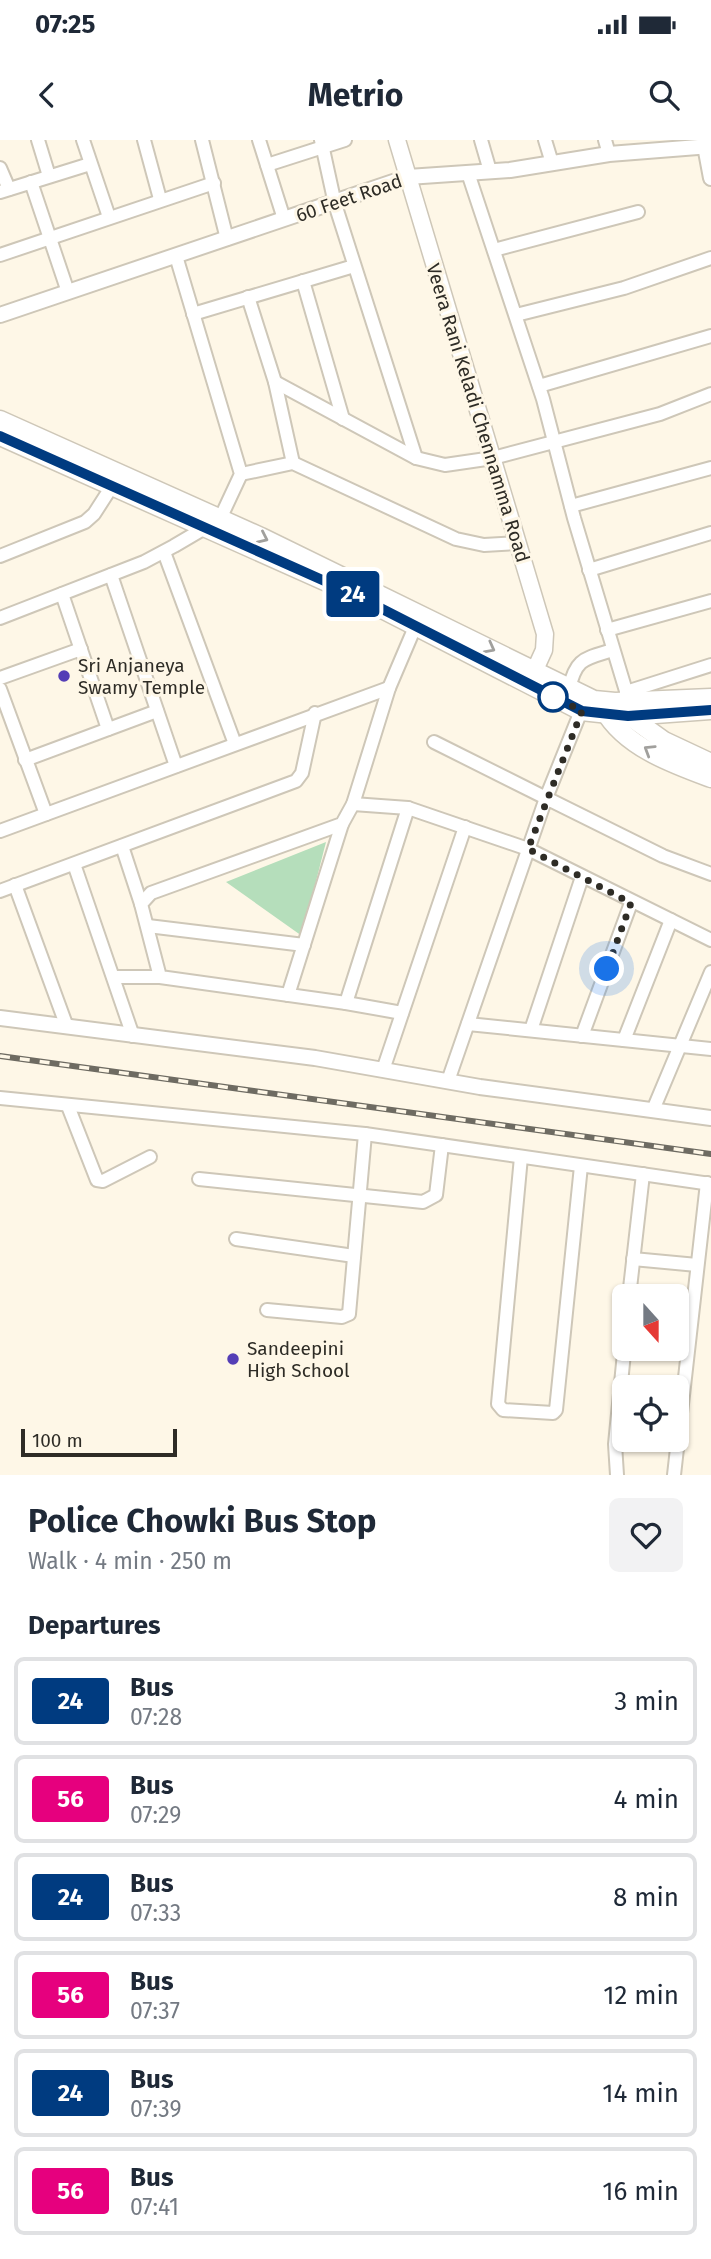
<!DOCTYPE html>
<html lang="en">
<head>
<meta charset="utf-8">
<style>
	:root { --surface:#fff; --page:#f2f2f3; --text:#1f2937; --muted:#747a83; --line:#e0e1e3 }
	body { margin:0; font-family:"Fira Sans",sans-serif; background:var(--page); color:var(--text); height:100vh; display:flex; flex-direction:column; font-size:26px; white-space:nowrap }
	* { box-sizing:border-box; margin:0 }
	p { font-size:23px; color:var(--muted) }
	.icon { flex:none; width:38px; height:38px; fill:none; stroke:currentColor; stroke-width:2; stroke-linecap:round; stroke-linejoin:round }
	.map { position:relative; height:1335px; overflow:hidden }
	.sheet { display:flex; flex-direction:column; background:var(--surface); flex:1 }
	.sheet>* { flex:none }
	.badge { padding:0 14px; border-radius:5px; font-size:24px; line-height:46px }
	.needle { width:46px; rotate:159deg }
	.controls { position:absolute; left:612px; top:1144px; display:grid; gap:14px }
	.controls a { display:grid; place-items:center; width:77px; height:77px; border-radius:10px; background:var(--surface); box-shadow:0 2px 5px #0004; font-size:35px }
	.scale { position:absolute; left:21px; bottom:18px; width:156px; box-sizing:border-box; padding-left:7px; border:4px solid #2e2c26; border-top:0; font-size:19px; line-height:24px; white-space:nowrap; color:#2e2c26; -webkit-text-stroke:5px #fef7e7; paint-order:stroke }
	.you { position:absolute; width:35px; height:35px; margin:-18px; border:5px solid #fff; border-radius:50%; background:#1a73e8; box-shadow:0 0 0 10px #1a73e833 }
	.map>.badge { position:absolute; translate:-50% -50%; box-shadow:0 0 0 4px #fff }
	h2 { padding:0 28px; font-size:26px; line-height:63px }
	.round { display:grid; place-items:center; flex:none; width:74px; height:74px; border-radius:10px; background:var(--page) }
	.overview { display:flex; align-items:center; justify-content:space-between; height:119px; padding:0 28px }
	h1 { font-size:33px; font-weight:700; line-height:52px }
	ul { padding:0; list-style:none }
	li { display:flex; align-items:center; gap:21px; height:88px; margin:0 14px 10px; padding:0 14px; border:4px solid var(--line); border-radius:10px }
	li div { flex:1 }
	li b { display:block; font-size:26px }
	li em { font-style:normal }
	li .badge { min-width:77px; font-weight:700; text-align:center }
	.status { display:flex; justify-content:space-between; align-items:center; height:49px; padding:0 35px; background:var(--surface); direction:ltr }
	.status svg { height:19px; fill:currentColor }
	header { display:flex; justify-content:space-between; align-items:center; height:91px; padding:0 28px; background:var(--surface); font-size:32px; font-weight:700 }
	.map>svg:first-child { display:block }
	.green { fill:#b5debb }
	.lines { fill:none; stroke-linecap:round; stroke-linejoin:round }
	.minor-casing { stroke:#cec7b8; stroke-width:16 }
	.tertiary-casing { stroke:#cec7b8; stroke-width:18 }
	.secondary-casing { stroke:#cec7b8; stroke-width:19 }
	.primary-casing { stroke:#cec7b8; stroke-width:21 }
	.minor { stroke:#fff; stroke-width:12 }
	.tertiary { stroke:#fff; stroke-width:14 }
	.secondary { stroke:#fff; stroke-width:16 }
	.primary { stroke:#fff; stroke-width:18 }
	.rail-casing { stroke:#6e6b62; stroke-width:6 }
	.rail { stroke:#fef7e7; stroke-width:3.5; stroke-dasharray:10; stroke-linecap:butt }
	.oneway { stroke:#a1a09d }
	.line-casing { stroke:#fff; stroke-width:16 }
	.line { stroke:#003b80; stroke-width:10 }
	.walk { stroke:#2e2c26; stroke-width:7; stroke-dasharray:0 12.6 }
	.poi-dot { fill:#543eb6; stroke:#fef7e7; stroke-width:2.5 }
	.stop-dot { fill:#fff; stroke:#003b80; stroke-width:3.5 }
	.labels { text-anchor:middle; dominant-baseline:central; stroke-width:6; stroke-linejoin:round; paint-order:stroke }
	.street-label { font-size:19px; fill:#2e2c26; stroke:#fef7e7 }
	.poi-label { font-size:19px; fill:#2e2c26; stroke:#fef7e7; text-anchor:start }
</style>
</head>
<body>
<div class="status"><b>07:25</b><svg viewBox="0 0 49 12"><path d="M0 12V9h3v3zM5 12V6h3v6zM10 12V3h3v9zM15 12V0h3v12zM26 1h20v11H26zM47 4h2v5h-2z"/></svg></div>
<header><svg class="icon" aria-label="back" viewBox="0 0 24 24"><path d="M15 5l-7 7 7 7"/></svg>Metrio<svg class="icon" aria-label="search" viewBox="0 0 24 24"><circle cx="10" cy="10" r="6"/><path d="M15 15l6 6"/></svg></header>
<div class="map">
<svg width="711" height="1335" viewBox="0 0 711 1335">
	<rect width="100%" height="100%" fill="#fef7e7"/>
	<!-- green -->
	<polygon class="green" points="326,702 302,796 226,742"/>
	<g class="lines">
		<defs>
			<g id="minor">
				<polyline points="38,0 49,36"/>
				<polyline points="83,0 109,77"/>
				<polyline points="144,0 160,59"/>
				<polyline points="202,0 227,99"/>
				<polyline points="259,0 284,79"/>
				<polyline points="321,0 335,64 416,318"/>
				<polyline points="481,0 490,31"/>
				<polyline points="545,0 552,23"/>
				<polyline points="605,0 609,14"/>
				<polyline points="267,25 345,0"/>
				<polyline points="0,28 9,49"/>
				<polyline points="468,33 543,259 574,378 629,561"/>
				<polyline points="31,42 68,152"/>
				<polyline points="0,52 90,24"/>
				<polyline points="494,110 638,72"/>
				<polyline points="0,115 214,43"/>
				<polyline points="303,141 343,279"/>
				<polyline points="248,157 275,242 293,323"/>
				<polyline points="193,174 354,126"/>
				<polyline points="516,175 624,148 711,118"/>
				<polyline points="275,242 416,318 445,325 493,318 660,274 711,254"/>
				<polyline points="539,246 711,196"/>
				<polyline points="241,334 293,323 456,399 484,405 517,403"/>
				<polyline points="571,366 711,328"/>
				<polyline points="164,412 235,604"/>
				<polyline points="0,416 85,382 94,374 112,346"/>
				<polyline points="589,430 711,393"/>
				<polyline points="111,435 176,626"/>
				<polyline points="62,454 108,589"/>
				<polyline points="0,478 144,422 174,406 220,379 241,334 176,116"/>
				<polyline points="415,487 389,548 353,664 342,684 151,753 141,764 160,837 346,863 408,668 528,709 711,800"/>
				<polyline points="607,490 711,461"/>
				<polyline points="0,538 81,509"/>
				<polyline points="0,549 46,674"/>
				<path d="M569,549C576,518 584,519 613,510"/>
				<polyline points="626,552 711,525"/>
				<polyline points="434,602 546,658 581,571"/>
				<polyline points="25,620 157,571"/>
				<polyline points="353,664 408,668"/>
				<polyline points="0,691 389,548"/>
				<polyline points="122,706 141,764"/>
				<polyline points="74,724 133,896"/>
				<polyline points="15,745 67,887"/>
				<polyline points="0,751 296,641 302,633 315,573"/>
				<polyline points="148,786 304,805"/>
				<polyline points="115,837 160,837"/>
				<polyline points="288,855 342,684"/>
				<polyline points="346,863 402,873"/>
				<polyline points="468,884 711,909"/>
				<polyline points="531,890 582,737"/>
				<polyline points="582,896 631,763"/>
				<polyline points="624,900 671,780"/>
				<polyline points="383,930 465,687"/>
				<polyline points="448,941 546,658 663,716 711,734"/>
				<polyline points="0,958 365,994 711,1044"/>
				<polyline points="68,966 97,1040 103,1041 150,1017"/>
				<polyline points="653,970 711,832"/>
				<polyline points="521,1017 498,1264 503,1270 553,1273 556,1270 581,1026"/>
				<polyline points="199,1039 423,1062 436,1055 442,1005"/>
				<polyline points="236,1099 354,1116"/>
				<polyline points="633,1119 697,1125"/>
				<polyline points="629,1157 643,1034"/>
				<polyline points="267,1170 342,1177 349,1174 365,994"/>
				<polyline points="617,1335 615,1304 625,1203"/>
				<polyline points="674,1335 707,1043"/>
			</g>
			<g id="tertiary">
				<polyline points="705,6 711,38"/>
				<polyline points="0,175 408,37 510,30 609,14 711,6"/>
				<polyline points="0,878 315,918 480,947 711,978"/>
			</g>
			<polyline id="secondary" points="397,0 545,494 544,510 529,543"/>
			<g id="primary">
				<polyline points="0,280 261,397 594,560 615,562 711,558"/>
				<polyline points="0,296 347,451 581,571 628,576 711,570"/>
				<path d="M604,570C625,607 673,624 711,638"/>
				<polyline points="625,573 664,601 711,623"/>
			</g>
		</defs>
		<!-- minor casing -->
		<use href="#minor" class="minor-casing"/>
		<!-- tertiary casing -->
		<use href="#tertiary" class="tertiary-casing"/>
		<!-- secondary casing -->
		<use href="#secondary" class="secondary-casing"/>
		<!-- primary casing -->
		<use href="#primary" class="primary-casing"/>
		<!-- minor -->
		<use href="#minor" class="minor"/>
		<!-- tertiary -->
		<use href="#tertiary" class="tertiary"/>
		<!-- secondary -->
		<use href="#secondary" class="secondary"/>
		<!-- primary -->
		<use href="#primary" class="primary"/>
		<defs>
			<polyline id="rail" points="0,916 711,1014"/>
		</defs>
		<!-- rail casing -->
		<use href="#rail" class="rail-casing"/>
		<!-- rail -->
		<use href="#rail" class="rail"/>
	</g>
	<!-- one-way arrows -->
	<defs><path id="oneway-chevron" d="M-2-3.5L2.5 0L-2 3.5" fill="none" stroke-width="1.6" stroke-linecap="round" stroke-linejoin="round" transform="scale(1.75)"/></defs>
	<g class="oneway">
		<use href="#oneway-chevron" transform="translate(263 398) rotate(25)"/>
		<use href="#oneway-chevron" transform="translate(490 508) rotate(28)"/>
		<use href="#oneway-chevron" transform="translate(649 610) rotate(-148)"/>
	</g>
	<g class="lines">
		<defs>
			<polyline id="line" points="0,296 347,451 582,571 628,576 711,570"/>
		</defs>
		<!-- line casing -->
		<use href="#line" class="line-casing"/>
		<!-- line -->
		<use href="#line" class="line"/>
		<!-- walk -->
		<polyline class="walk" points="553,557 546,553 582,571 528,709 631,763 607,829"/>
	</g>
	<!-- markers -->
	<g class="poi-dot">
		<circle cx="64" cy="536" r="7"/>
		<circle cx="233" cy="1219" r="7"/>
	</g>
	<circle class="stop-dot" cx="553" cy="557" r="14"/>
	<g class="labels">
		<!-- street labels -->
		<g class="street-label">
			<text transform="translate(349 58) rotate(-19)">60 Feet Road</text>
			<text transform="translate(478 273) rotate(73)">Veera Rani Keladi Chennamma Road</text>
		</g>
		<!-- poi labels -->
		<g class="poi-label">
			<text x="78" y="525">Sri Anjaneya<tspan x="78" dy="22">Swamy Temple</tspan></text>
			<text x="247" y="1208">Sandeepini<tspan x="247" dy="22">High School</tspan></text>
		</g>
	</g>
</svg>
<div class="controls">
<a><svg class="needle" viewBox="-14 -14 28 28"><path d="M0-13l5 13h-10z" fill="#e53935"/><path d="M0 13l5-13h-10z" fill="#747a83"/></svg></a>
<a><svg class="icon" aria-label="locate" viewBox="0 0 24 24"><circle cx="12" cy="12" r="6"/><path d="M12 2v4M12 18v4M2 12h4M18 12h4"/></svg></a>
</div>
<div class="scale">100 m</div>
<div class="you" style="left:607px;top:829px"></div>
<b class="badge" style="left:353px;top:454px;background:#003b80;color:#fff">24</b>
</div>
<section class="sheet">
<div class="overview"><div><h1>Police Chowki Bus Stop</h1><p>Walk · 4 min · 250 m</p></div><a class="round"><svg class="icon" aria-label="heart" viewBox="0 0 24 24"><path d="M12 20l-8-8c-3-5 5-10 8-4 3-6 11-1 8 4z"/></svg></a></div>
<h2>Departures</h2>
<ul>
<li><span class="badge" style="background:#003b80;color:#fff">24</span><div><b>Bus</b><p>07:28</p></div><em>3 min</em></li>
<li><span class="badge" style="background:#e6007e;color:#fff">56</span><div><b>Bus</b><p>07:29</p></div><em>4 min</em></li>
<li><span class="badge" style="background:#003b80;color:#fff">24</span><div><b>Bus</b><p>07:33</p></div><em>8 min</em></li>
<li><span class="badge" style="background:#e6007e;color:#fff">56</span><div><b>Bus</b><p>07:37</p></div><em>12 min</em></li>
<li><span class="badge" style="background:#003b80;color:#fff">24</span><div><b>Bus</b><p>07:39</p></div><em>14 min</em></li>
<li><span class="badge" style="background:#e6007e;color:#fff">56</span><div><b>Bus</b><p>07:41</p></div><em>16 min</em></li>
</ul>
</section>
</body>
</html>
